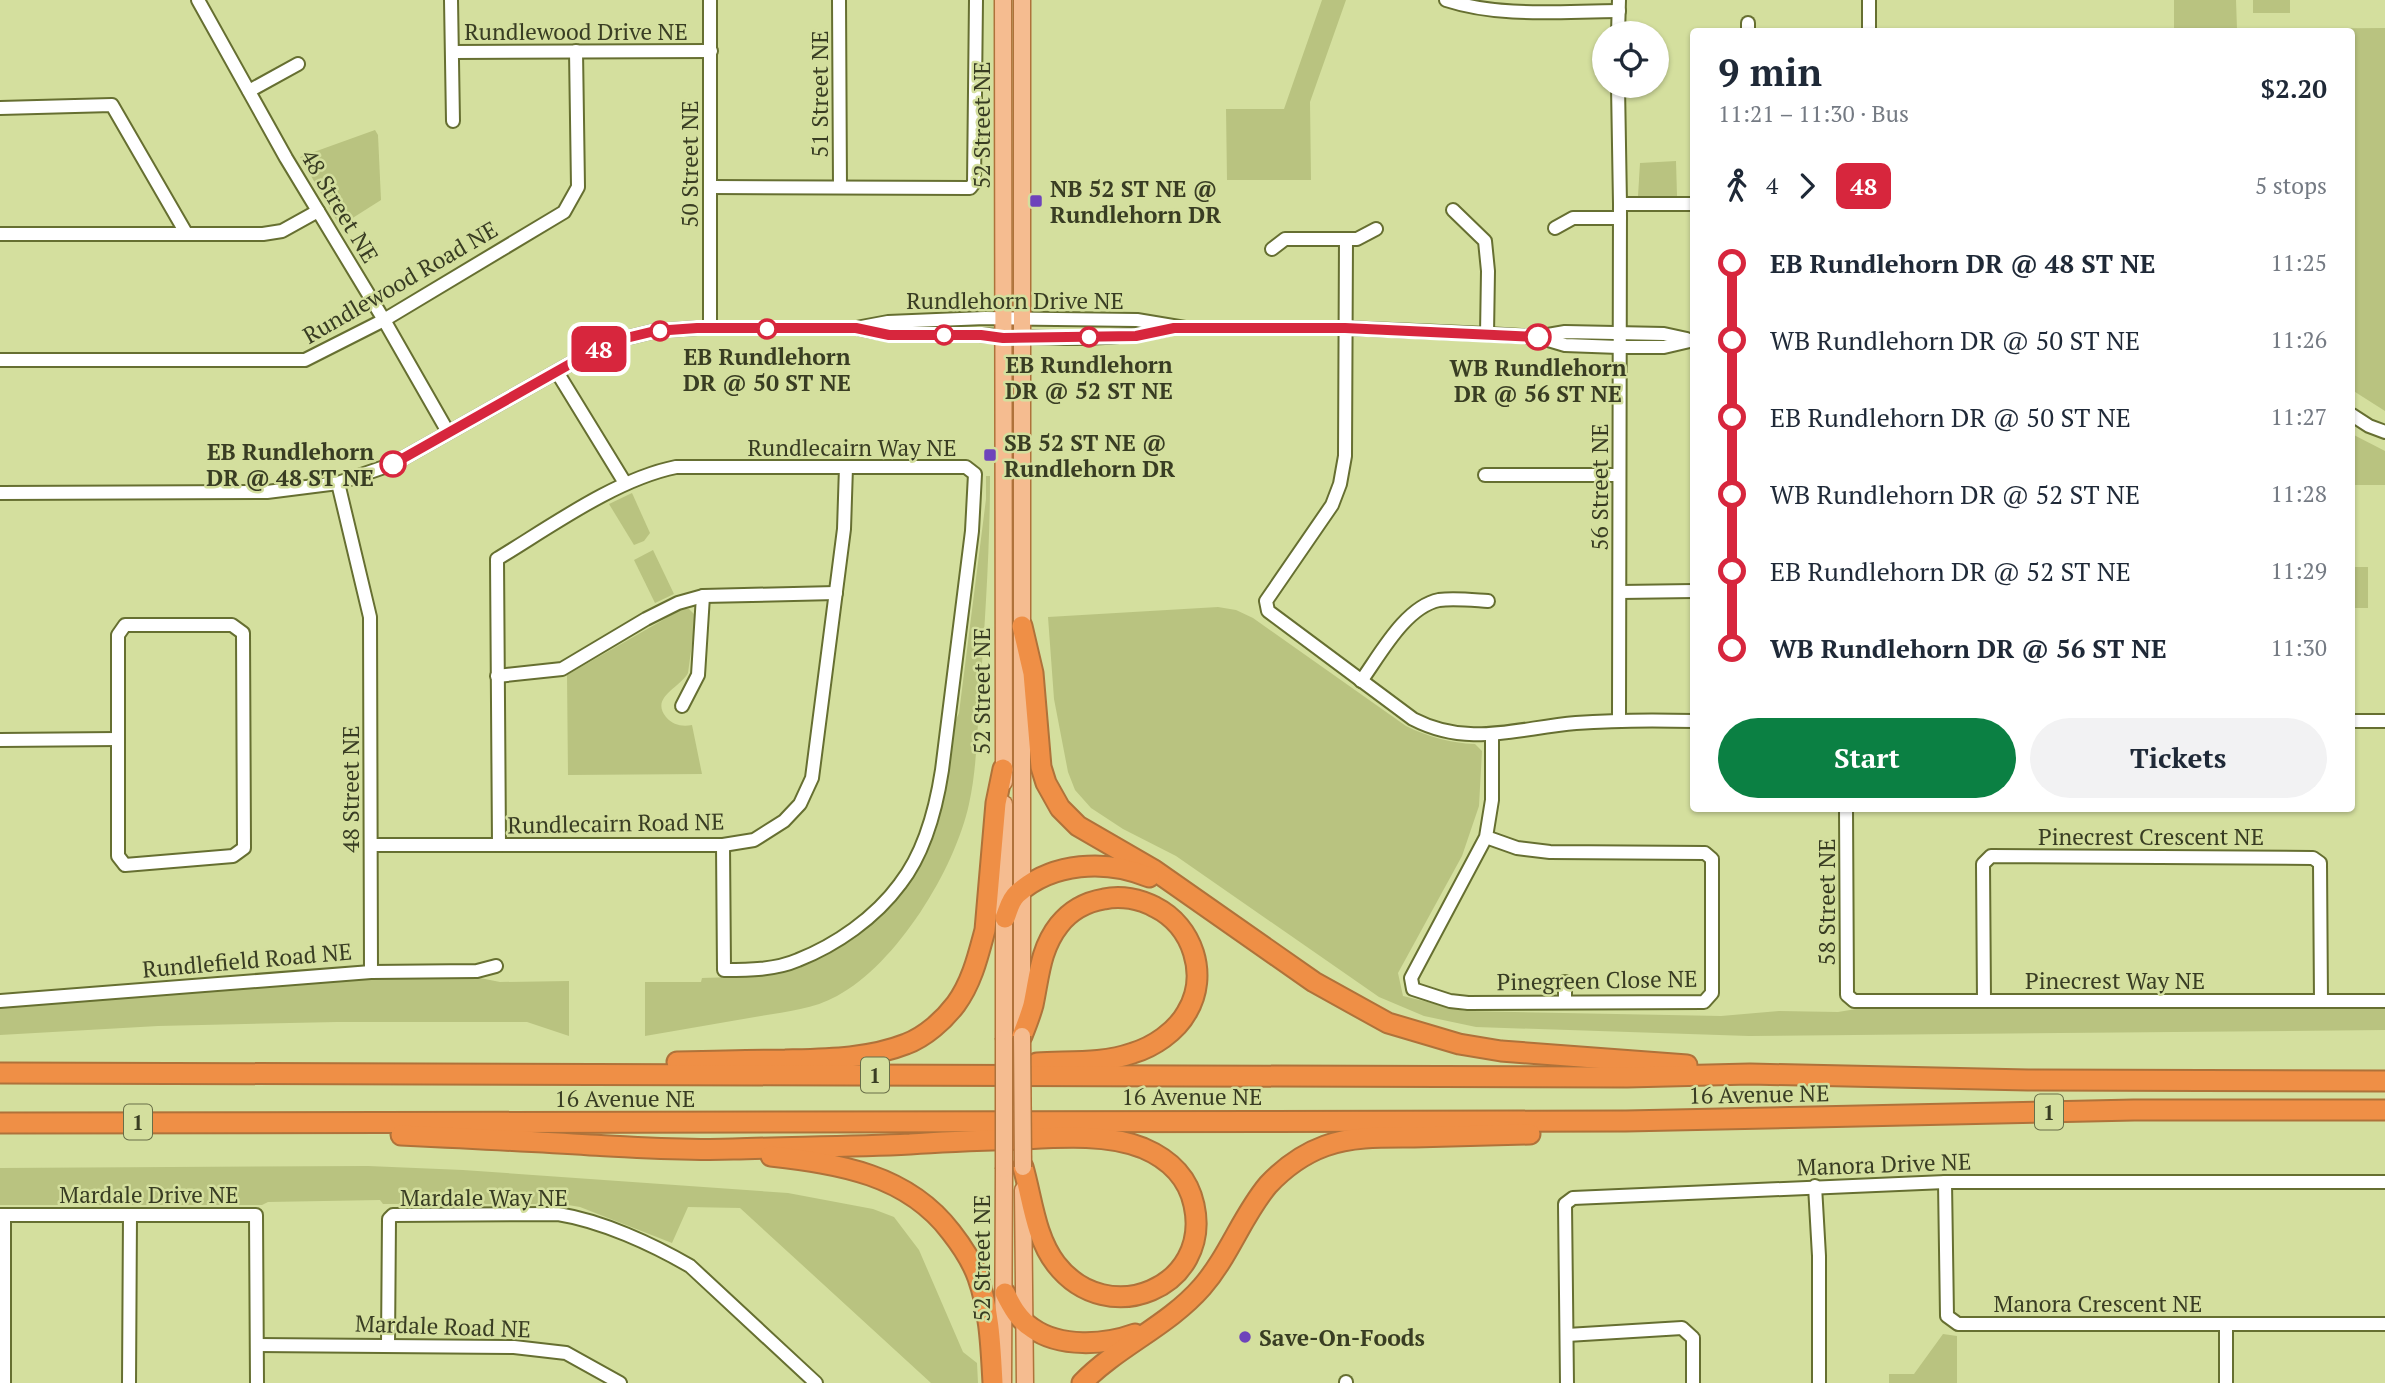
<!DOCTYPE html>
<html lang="en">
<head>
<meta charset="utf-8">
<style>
	:root { --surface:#fff; --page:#f2f2f3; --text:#1f2937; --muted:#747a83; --accent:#0b8043 }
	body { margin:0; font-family:"PT Serif",serif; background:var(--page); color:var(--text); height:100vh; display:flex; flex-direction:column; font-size:26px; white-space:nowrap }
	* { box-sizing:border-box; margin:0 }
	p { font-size:23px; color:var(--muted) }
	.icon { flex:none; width:38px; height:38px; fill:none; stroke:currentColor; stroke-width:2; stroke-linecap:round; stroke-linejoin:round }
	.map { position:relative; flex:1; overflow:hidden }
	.side { position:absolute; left:1690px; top:28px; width:665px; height:784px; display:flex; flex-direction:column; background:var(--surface); border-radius:7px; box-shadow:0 2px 5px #0004 }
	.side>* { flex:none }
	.badge { padding:0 14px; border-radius:10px; font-size:24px; line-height:46px }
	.controls { position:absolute; left:1592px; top:21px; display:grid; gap:14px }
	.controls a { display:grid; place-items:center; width:77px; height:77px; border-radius:50%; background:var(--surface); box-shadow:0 2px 5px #0004; font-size:35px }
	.map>.badge { position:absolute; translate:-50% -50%; box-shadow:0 0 0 4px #fff }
	.legs { display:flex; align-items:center; gap:10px; height:77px; padding:0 28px; font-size:23px }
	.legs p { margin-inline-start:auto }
	.head { display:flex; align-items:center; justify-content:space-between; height:119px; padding:0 28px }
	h1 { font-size:38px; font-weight:700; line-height:52px }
	.cta { display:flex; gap:14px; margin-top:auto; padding:14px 28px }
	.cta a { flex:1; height:80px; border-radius:42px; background:var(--accent); color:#fff; font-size:28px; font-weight:700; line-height:80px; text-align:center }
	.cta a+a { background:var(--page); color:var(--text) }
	ul { padding:0 28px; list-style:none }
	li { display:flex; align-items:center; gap:24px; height:77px; font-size:26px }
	li i { display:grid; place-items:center; width:10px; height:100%; margin:0 9px; background:currentColor }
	li i::after { content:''; width:18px; height:18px; margin:-9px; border:5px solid; border-radius:50%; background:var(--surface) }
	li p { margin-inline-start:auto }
	li:first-child i { background:linear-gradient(#0000 50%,currentColor 0) }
	li:last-child i { background:linear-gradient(currentColor 50%,#0000 0) }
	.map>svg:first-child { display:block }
	.green { fill:#b9c380 }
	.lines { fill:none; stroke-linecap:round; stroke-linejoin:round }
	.minor-casing { stroke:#666f31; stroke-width:16 }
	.major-casing { stroke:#af723a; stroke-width:19 }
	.highway-casing { stroke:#af723a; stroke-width:23 }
	.minor { stroke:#fff; stroke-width:12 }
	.major { stroke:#f5bc90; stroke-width:16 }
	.highway { stroke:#ef8f46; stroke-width:19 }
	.major-bridge-casing { stroke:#af723a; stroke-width:19; stroke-linecap:butt }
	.major-bridge { stroke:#f5bc90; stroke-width:16 }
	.line-1-casing { stroke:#fff; stroke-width:16 }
	.line-1 { stroke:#d7263d; stroke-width:10 }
	.poi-dot { fill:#6e43bb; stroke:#d4df9e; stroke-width:2.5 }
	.stop-1-dot { fill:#fff; stroke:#d7263d; stroke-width:3.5 }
	.labels { text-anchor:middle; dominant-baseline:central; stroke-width:5; stroke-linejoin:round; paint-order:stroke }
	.shield { fill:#d4df9e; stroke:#686e48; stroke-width:2 }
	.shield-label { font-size:21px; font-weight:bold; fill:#393d23 }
	.street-label { font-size:23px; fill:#393d23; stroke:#d4df9e }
	.poi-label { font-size:23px; font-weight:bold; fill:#393d23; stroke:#d4df9e; text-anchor:start }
	.stop-label { font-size:23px; font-weight:bold; fill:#393d23; stroke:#d4df9e }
</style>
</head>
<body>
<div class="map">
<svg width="2385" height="1383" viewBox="0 0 2385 1383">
	<rect width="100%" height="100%" fill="#d4df9e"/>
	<!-- green -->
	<g class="green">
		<polygon points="1322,0 1346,0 1310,102 1311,180 1227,180 1226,109 1284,109"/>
		<polygon points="2174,0 2236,0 2237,29 2385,28 2385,411 2352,390 2352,32 2174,31"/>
		<rect x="2253" y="0" width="37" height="13"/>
		<polygon points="375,130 378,135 381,200 340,226 300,157"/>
		<polygon points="1676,161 1677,196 1638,196 1640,163"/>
		<polygon points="2352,434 2385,451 2385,485 2352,485"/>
		<path d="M986,476H990C990,548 985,621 980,693C977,730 977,768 969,804C955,869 897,964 837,996C812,1010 782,1012 755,1017C718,1023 682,1030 645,1036V982H701L702,978C734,977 765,976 797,966C859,948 917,889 937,827C947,793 950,757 955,722L959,713L986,499Z"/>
		<polygon points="632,493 650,533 644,541 634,545 609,504"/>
		<polygon points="653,550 674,594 655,603 634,560"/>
		<rect x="2352" y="567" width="16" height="41"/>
		<path d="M1218,607L1236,610L1253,618L1406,726C1429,737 1450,743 1475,744L1482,751L1479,806L1462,856L1398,973L1403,996L1465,1011L1721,1016L1779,1011L1838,1012L1856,1009L2385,1008V1030L1749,1036L1476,1027L1424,1016L1379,997L1176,856L1123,829L1091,808L1075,790L1068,772L1054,699L1048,617Z"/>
		<path d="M682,609H689L694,614L695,622L688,673C680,688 650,697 666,717C673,725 682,727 692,725L702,774L568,775L567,675Z"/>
		<polygon points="380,978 480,978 500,982 569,981 569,1036 527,1022 337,1022 158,1026 0,1035 0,1007"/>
		<polygon points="368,1166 463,1170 788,1193 873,1209 894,1217 919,1250 963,1352 977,1363 978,1383 931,1383 740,1208 688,1207 672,1243 580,1207 562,1204 383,1204 380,1200 268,1202 262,1205 0,1205 0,1168"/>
		<polygon points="1943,1334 1957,1336 1957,1383 1889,1383 1889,1374 1914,1374"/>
	</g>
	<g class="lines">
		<defs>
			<g id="minor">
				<polyline points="198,0 286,158 384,320 448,432"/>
				<polyline points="451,0 453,121"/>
				<polyline points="839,0 840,187"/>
				<path d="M1446,0C1501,18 1562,11 1619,11"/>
				<polyline points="1748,23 1748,32"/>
				<polyline points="1869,32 1869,0"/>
				<polyline points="1618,33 1619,0"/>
				<polyline points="452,52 711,51"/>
				<polyline points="1618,86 1620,204 1619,720"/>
				<polyline points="249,91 298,64"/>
				<polyline points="0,108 112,105 186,233"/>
				<polyline points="711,187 970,188 974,183 976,0"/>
				<polyline points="1620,204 1694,204"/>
				<polyline points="1453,210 1485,241 1488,271 1487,334"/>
				<polyline points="1555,228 1573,218 1620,218"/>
				<polyline points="0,234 263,234 282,231 318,211"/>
				<path d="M1346,239L1345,456L1340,484L1332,505L1266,601L1268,611L1413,719C1469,748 1517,728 1576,723C1615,720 1654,720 1694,721"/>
				<polyline points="1272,249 1285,239 1357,239 1376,229"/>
				<polyline points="710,328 710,0"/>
				<path d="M861,329C900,338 939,334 979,335C1041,337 1106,343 1167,329"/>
				<polyline points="1542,336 1565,332 1664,334 1687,339"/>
				<polyline points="0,360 305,360 384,320 564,212 578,187 576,51"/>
				<polyline points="557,372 625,483"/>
				<polyline points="2352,415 2369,426 2385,432"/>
				<polyline points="1485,475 1618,475"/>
				<polyline points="338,483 370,617 371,972"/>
				<polyline points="0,493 267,492 338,483 393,464 593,351 622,339 655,331 697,328 856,328 888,322 985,318 1137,320 1185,328 1345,328 1487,334 1538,337 1565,345 1619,347 1664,347 1694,340"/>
				<polyline points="1620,592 1694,591"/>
				<polygon points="125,625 232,625 243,633 244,848 233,856 125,865 118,856 118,635"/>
				<polyline points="497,676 562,669 646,619 678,603 703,596 836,593"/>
				<path d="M1361,681C1380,655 1405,607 1439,600C1454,598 1472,600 1488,601"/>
				<polyline points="682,706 698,675 703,596"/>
				<polyline points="2352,721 2385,721"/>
				<polyline points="0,740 118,739"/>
				<polyline points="1846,808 1847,995 1854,1001 2385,1001"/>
				<polyline points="1486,837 1517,848 1550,852 1705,853 1712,859 1712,993 1704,1002 1468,1003 1450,1001 1413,989 1411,978 1486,837 1492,800 1492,734"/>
				<polyline points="371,845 723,845 754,840 784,821 800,804 812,778 844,529 846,467"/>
				<path d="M499,845L497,559C550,527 616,479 676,467H966L975,474L972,531L942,770C936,809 925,852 900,884C875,918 836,945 798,960C775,970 748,970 724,970L723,845"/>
				<polyline points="0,1001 371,972 477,971 496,966"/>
				<polyline points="1565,1001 1565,982"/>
				<polyline points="1984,1001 1983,864 1991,856 2313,858 2320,863 2321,1001"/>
				<polyline points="1945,1182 1947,1316 1958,1324 2385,1324"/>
				<polyline points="1815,1186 1819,1256 1819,1383"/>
				<polyline points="0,1215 256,1215 257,1383"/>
				<polyline points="2226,1324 2226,1383"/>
				<polyline points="1567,1335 1682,1328 1693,1338 1693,1383"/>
				<path d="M388,1344L389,1219L393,1215L558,1214C602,1221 652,1244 690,1266L816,1383"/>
				<polyline points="257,1345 514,1347 566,1353 620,1383"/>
				<polyline points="1346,1382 1346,1383"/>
				<polyline points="4,1383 4,1215"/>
				<polyline points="129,1383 130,1215"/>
				<polyline points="1567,1383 1565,1204 1573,1198 1945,1182 2385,1182"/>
			</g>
			<g id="major">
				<polyline points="1003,0 1004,782"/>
				<polyline points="1004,804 1004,1038"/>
				<polyline points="1022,1030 1022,0"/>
				<polyline points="1023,1190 1025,1383"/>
				<polyline points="1003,1383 1004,1169"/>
			</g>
			<g id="highway">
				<polyline points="1022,626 1033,673 1041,767 1046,783 1060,808 1078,826 1154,870 1314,982 1388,1023 1459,1044 1501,1051 1687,1065"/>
				<path d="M1005,918C1008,911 1010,900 1017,894C1052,862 1106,859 1149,877"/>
				<path d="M1022,1036C1026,1026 1030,1016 1033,1005C1039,977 1040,949 1059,925C1070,911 1086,902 1104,899C1121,895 1140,899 1155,907C1193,926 1209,975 1187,1012C1176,1032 1153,1047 1133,1053C1102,1064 1068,1061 1037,1063"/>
				<path d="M677,1062C713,1061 749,1060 785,1060C825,1059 868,1059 906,1044C925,1037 944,1020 956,1004C972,982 978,956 985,930L996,803L1003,769"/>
				<polyline points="0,1073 1627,1077 1750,1074 2028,1080 2385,1081"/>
				<polyline points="0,1123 1626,1121 2134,1110 2385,1110"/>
				<path d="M401,1135C464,1138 527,1141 590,1145C637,1147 685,1151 733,1149C792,1147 851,1147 910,1144C948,1141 986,1140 1024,1139C1062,1137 1107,1134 1143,1148C1169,1159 1188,1177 1194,1205C1212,1287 1108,1331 1056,1264C1035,1237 1032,1198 1023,1167"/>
				<path d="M771,1156C839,1164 907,1174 951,1232C962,1246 972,1261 978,1278C990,1312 991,1348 993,1383"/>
				<path d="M1005,1293C1012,1307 1019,1320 1032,1328C1060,1348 1105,1345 1135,1334"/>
				<path d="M1082,1383C1118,1346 1168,1326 1202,1287C1229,1256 1242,1216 1268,1185C1284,1168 1303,1154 1325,1146C1352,1136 1384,1137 1414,1137C1453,1136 1492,1135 1530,1134"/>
			</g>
		</defs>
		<!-- minor casing -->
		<use href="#minor" class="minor-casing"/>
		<!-- major casing -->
		<use href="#major" class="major-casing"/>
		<!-- highway casing -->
		<use href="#highway" class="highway-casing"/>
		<!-- minor -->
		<use href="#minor" class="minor"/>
		<!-- major -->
		<use href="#major" class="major"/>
		<!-- highway -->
		<use href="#highway" class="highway"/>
		<defs>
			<g id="major-bridge">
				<polyline points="1022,1036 1023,1167"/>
				<polyline points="1004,1038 1004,1169"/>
			</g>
		</defs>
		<!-- major-bridge casing -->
		<use href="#major-bridge" class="major-bridge-casing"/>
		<!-- major-bridge -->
		<use href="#major-bridge" class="major-bridge"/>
	</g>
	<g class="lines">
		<defs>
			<polyline id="line-1" points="393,464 593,351 622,339 655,331 697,328 856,328 889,335 981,335 1003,338 1136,336 1174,328 1345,328 1538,337"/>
		</defs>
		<!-- line-1 casing -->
		<use href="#line-1" class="line-1-casing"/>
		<!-- line-1 -->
		<use href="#line-1" class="line-1"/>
	</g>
	<!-- markers -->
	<g class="poi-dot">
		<rect x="1029" y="194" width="14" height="14" rx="3.5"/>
		<rect x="983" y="448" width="14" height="14" rx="3.5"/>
		<circle cx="1245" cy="1337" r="7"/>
	</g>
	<g class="stop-1-dot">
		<circle cx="767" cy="329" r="9"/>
		<circle cx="660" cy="331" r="9"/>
		<circle cx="944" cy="335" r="9"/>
		<circle cx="1089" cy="337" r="9"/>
		<circle cx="1538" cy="337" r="12"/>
		<circle cx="393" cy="464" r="12"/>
	</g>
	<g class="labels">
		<!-- shield labels -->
		<g class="shield">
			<rect x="861" y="1057.5" width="28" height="35" rx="5"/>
			<rect x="2035" y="1094.5" width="28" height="35" rx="5"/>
			<rect x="124" y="1104.5" width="28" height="35" rx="5"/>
		</g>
		<g class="shield-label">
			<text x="875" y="1075">1</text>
			<text x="2049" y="1112">1</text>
			<text x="138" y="1122">1</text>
		</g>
		<!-- street labels -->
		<g class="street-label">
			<text x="576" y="31">Rundlewood Drive NE</text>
			<text transform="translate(819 94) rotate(-90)">51 Street NE</text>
			<text transform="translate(981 125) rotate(-90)">52 Street NE</text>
			<text transform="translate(689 164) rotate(-90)">50 Street NE</text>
			<text transform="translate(340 206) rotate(59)">48 Street NE</text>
			<text transform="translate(400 282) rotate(-30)">Rundlewood Road NE</text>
			<text x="1015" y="300">Rundlehorn Drive NE</text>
			<text x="852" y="447">Rundlecairn Way NE</text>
			<text transform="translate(1599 487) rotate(-90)">56 Street NE</text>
			<text transform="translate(981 691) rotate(-90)">52 Street NE</text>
			<text transform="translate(350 789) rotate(-90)">48 Street NE</text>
			<text transform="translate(616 823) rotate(-1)">Rundlecairn Road NE</text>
			<text x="2151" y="836">Pinecrest Crescent NE</text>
			<text transform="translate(1826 902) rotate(-90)">58 Street NE</text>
			<text transform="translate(247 960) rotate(-5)">Rundlefield Road NE</text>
			<text transform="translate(1597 980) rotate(-1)">Pinegreen Close NE</text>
			<text x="2115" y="980">Pinecrest Way NE</text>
			<text transform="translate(1759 1094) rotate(-1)">16 Avenue NE</text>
			<text x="1192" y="1096">16 Avenue NE</text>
			<text x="625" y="1098">16 Avenue NE</text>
			<text transform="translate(1884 1164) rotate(-2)">Manora Drive NE</text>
			<text x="149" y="1194">Mardale Drive NE</text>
			<text x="484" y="1197">Mardale Way NE</text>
			<text transform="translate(981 1258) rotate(-90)">52 Street NE</text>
			<text x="2098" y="1303">Manora Crescent NE</text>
			<text transform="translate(443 1326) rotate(2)">Mardale Road NE</text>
		</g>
		<!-- poi labels -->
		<g class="poi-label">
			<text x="1050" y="188">NB 52 ST NE @<tspan x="1050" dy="26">Rundlehorn DR</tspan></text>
			<text x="1004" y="442">SB 52 ST NE @<tspan x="1004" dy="26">Rundlehorn DR</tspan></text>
			<text x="1259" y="1337">Save-On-Foods</text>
		</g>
		<!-- stop labels -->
		<g class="stop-label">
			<text x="767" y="356">EB Rundlehorn<tspan x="767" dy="26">DR @ 50 ST NE</tspan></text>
			<text x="1089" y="364">EB Rundlehorn<tspan x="1089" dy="26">DR @ 52 ST NE</tspan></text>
			<text x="1538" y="367">WB Rundlehorn<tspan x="1538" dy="26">DR @ 56 ST NE</tspan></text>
			<text x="374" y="451" text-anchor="end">EB Rundlehorn<tspan x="374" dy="26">DR @ 48 ST NE</tspan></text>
		</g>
	</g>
</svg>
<div class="controls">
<a><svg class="icon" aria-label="locate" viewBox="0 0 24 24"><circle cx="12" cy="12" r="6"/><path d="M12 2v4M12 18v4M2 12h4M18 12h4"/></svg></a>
</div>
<b class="badge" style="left:599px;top:349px;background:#d7263d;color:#fff">48</b>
<section class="side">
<div class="head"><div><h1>9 min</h1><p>11:21 – 11:30 · Bus</p></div><b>$2.20</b></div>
<div class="legs"><svg class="icon" aria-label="walk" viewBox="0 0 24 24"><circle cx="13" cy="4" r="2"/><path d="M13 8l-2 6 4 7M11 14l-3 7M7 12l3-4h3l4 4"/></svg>4<svg class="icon" aria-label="forward" viewBox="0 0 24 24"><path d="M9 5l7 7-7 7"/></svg><b class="badge" style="background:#d7263d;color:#fff">48</b><p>5 stops</p></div>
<ul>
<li><i style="color:#d7263d"></i><b>EB Rundlehorn DR @ 48 ST NE</b><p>11:25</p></li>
<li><i style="color:#d7263d"></i><span>WB Rundlehorn DR @ 50 ST NE</span><p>11:26</p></li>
<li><i style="color:#d7263d"></i><span>EB Rundlehorn DR @ 50 ST NE</span><p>11:27</p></li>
<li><i style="color:#d7263d"></i><span>WB Rundlehorn DR @ 52 ST NE</span><p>11:28</p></li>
<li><i style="color:#d7263d"></i><span>EB Rundlehorn DR @ 52 ST NE</span><p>11:29</p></li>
<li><i style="color:#d7263d"></i><b>WB Rundlehorn DR @ 56 ST NE</b><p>11:30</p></li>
</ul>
<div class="cta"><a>Start</a><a>Tickets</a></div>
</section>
</div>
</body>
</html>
